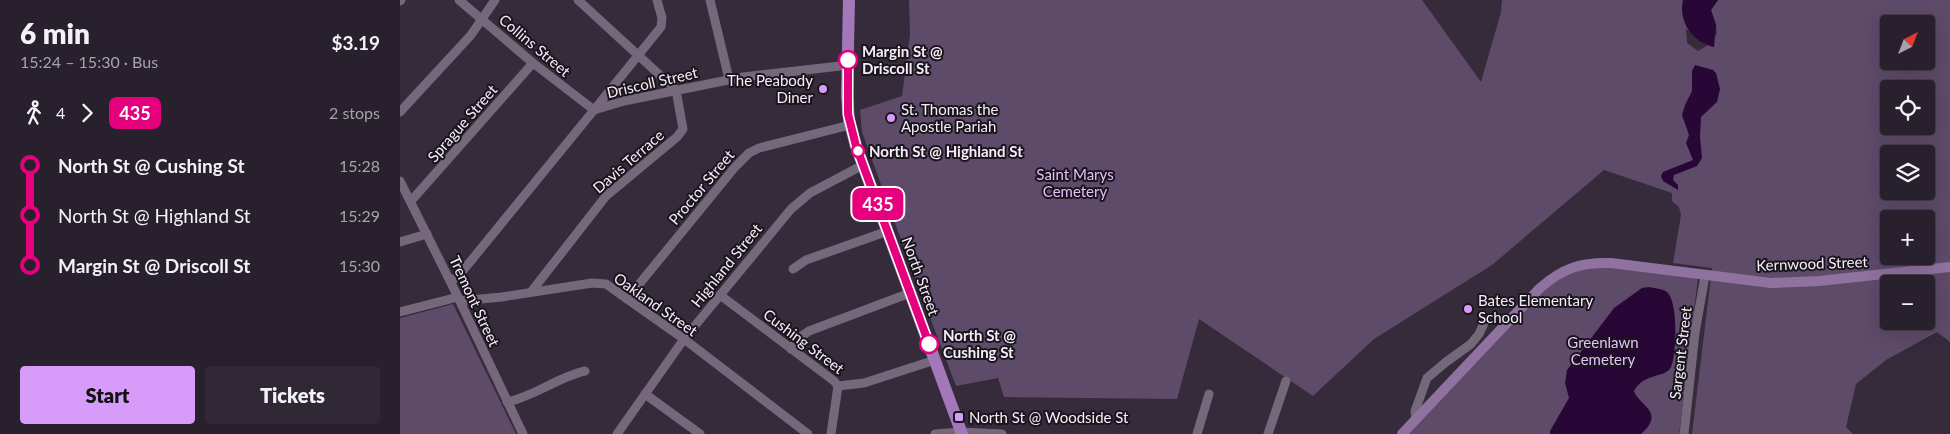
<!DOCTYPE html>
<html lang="en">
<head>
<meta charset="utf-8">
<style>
	:root { --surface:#28202c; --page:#302834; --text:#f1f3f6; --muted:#a5a3a9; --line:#443e48; --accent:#d79bf9 }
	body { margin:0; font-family:Lato,sans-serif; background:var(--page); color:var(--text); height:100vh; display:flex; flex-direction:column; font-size:19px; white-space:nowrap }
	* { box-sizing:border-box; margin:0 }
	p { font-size:16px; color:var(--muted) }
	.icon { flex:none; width:28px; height:28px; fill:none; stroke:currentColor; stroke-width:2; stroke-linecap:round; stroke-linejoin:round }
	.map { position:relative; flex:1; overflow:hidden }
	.panel { display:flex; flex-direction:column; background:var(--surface); width:400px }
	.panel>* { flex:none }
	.badge { padding:0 10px; border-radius:8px; font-size:18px; line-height:32px }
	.needle { width:32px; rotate:42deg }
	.controls { position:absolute; left:1480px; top:15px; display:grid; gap:10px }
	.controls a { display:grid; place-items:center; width:55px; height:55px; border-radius:5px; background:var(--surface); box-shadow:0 5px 20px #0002,0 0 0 1px var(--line); font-size:25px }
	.map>.badge { position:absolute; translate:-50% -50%; box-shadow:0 0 0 2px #fff }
	.legs { display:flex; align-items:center; gap:8px; height:55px; padding:0 20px; font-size:16px }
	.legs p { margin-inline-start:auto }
	.head { display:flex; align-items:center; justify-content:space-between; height:85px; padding:0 20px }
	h1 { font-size:28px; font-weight:800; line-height:38px }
	.primary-button { display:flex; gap:10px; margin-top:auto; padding:10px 20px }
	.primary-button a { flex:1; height:58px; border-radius:5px; background:var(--accent); color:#111; font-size:20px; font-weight:800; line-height:58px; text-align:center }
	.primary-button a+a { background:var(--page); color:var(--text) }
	ul { padding:0 20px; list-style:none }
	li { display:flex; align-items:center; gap:18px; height:50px; font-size:19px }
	li i { display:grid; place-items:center; width:8px; height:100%; margin:0 6px; background:currentColor }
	li i::after { content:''; width:12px; height:12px; margin:-6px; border:4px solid; border-radius:50%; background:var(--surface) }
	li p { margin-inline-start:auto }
	li:first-child i { background:linear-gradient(#0000 50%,currentColor 0) }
	li:last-child i { background:linear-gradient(currentColor 50%,#0000 0) }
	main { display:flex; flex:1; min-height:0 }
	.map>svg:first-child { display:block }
	.green { fill:#5e4a69; fill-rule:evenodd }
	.water { fill:#280736 }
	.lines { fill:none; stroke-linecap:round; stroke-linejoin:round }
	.minor { stroke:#74687a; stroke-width:9 }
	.major { stroke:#9072a0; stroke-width:10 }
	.highway { stroke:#a278ba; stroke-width:12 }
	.line-1-casing { stroke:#fff; stroke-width:11 }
	.line-1 { stroke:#e6007e; stroke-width:8 }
	.stop-1-dot { fill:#fff; stroke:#e6007e; stroke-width:2.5 }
	.poi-dot { fill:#d79bf9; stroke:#1a151d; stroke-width:2 }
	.labels { text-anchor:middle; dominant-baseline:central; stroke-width:4; stroke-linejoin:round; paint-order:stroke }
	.street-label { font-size:15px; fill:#f5eef9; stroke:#1a151d }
	.stop-label { font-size:15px; font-weight:bold; fill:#f5eef9; stroke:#1a151d; text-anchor:start }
	.poi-label { font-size:15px; fill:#f5eef9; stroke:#1a151d; text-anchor:start }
	.park-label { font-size:15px; fill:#e7bffe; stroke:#1a151d }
</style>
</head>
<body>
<main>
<section class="panel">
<div class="head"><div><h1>6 min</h1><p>15:24 – 15:30 · Bus</p></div><b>$3.19</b></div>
<div class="legs"><svg class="icon" aria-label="walk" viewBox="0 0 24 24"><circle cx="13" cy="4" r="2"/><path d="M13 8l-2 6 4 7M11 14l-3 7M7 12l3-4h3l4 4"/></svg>4<svg class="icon" aria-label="forward" viewBox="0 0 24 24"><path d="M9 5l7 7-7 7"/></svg><b class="badge" style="background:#e6007e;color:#fff">435</b><p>2 stops</p></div>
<ul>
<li><i style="color:#e6007e"></i><b>North St @ Cushing St</b><p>15:28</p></li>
<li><i style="color:#e6007e"></i><span>North St @ Highland St</span><p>15:29</p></li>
<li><i style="color:#e6007e"></i><b>Margin St @ Driscoll St</b><p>15:30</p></li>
</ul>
<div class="primary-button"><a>Start</a><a>Tickets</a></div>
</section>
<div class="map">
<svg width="1550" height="434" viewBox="0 0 1550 434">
	<rect width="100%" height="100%" fill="#352b3b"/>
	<!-- green -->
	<g class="green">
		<path d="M509,0H1022L1081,82L1101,12L1102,0H1283L1284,19L1289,31L1286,29L1287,43L1298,51L1308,45L1317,34L1316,25L1311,10L1318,0H1550V342L1537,332L1486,360L1456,384L1446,427L1453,434H1292L1312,268L1273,263L1281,215L1279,207L1272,201V193L1204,170L1092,265L974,339L913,396L799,319L777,399L604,397L598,378L556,386L512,270L462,132L460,110L502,96L510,35ZM1489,24H1526V61H1489ZM1489,89H1526V126H1489ZM1489,154H1526V191H1489ZM1489,219H1526V256H1489ZM1489,284H1526V321H1489Z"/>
		<polygon points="1200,265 1298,278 1279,434 1006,434 1152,282 1175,269"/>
		<polygon points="53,304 116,434 0,434 0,318"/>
	</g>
	<!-- water -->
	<g class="water">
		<path d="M1283,0H1318L1311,10L1316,25L1314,47C1293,42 1278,22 1283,0Z"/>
		<polygon points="1295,65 1313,70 1316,73 1320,89 1317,102 1301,117 1300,137 1302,158 1297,166 1274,175 1273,180 1278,185 1278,190 1263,181 1261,176 1263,172 1293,160 1286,143 1289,135 1282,115 1285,105 1292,91 1292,71"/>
		<path d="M1249,287C1254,288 1263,289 1267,292C1278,301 1277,354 1271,367C1265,379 1244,372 1234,391C1238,405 1267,412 1241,434H1150V431L1169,398L1165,383L1167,370L1214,308L1242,288Z"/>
	</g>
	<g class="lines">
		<!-- minor -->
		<g class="minor">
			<polyline points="59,0 133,63 194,110 261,27 262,18 257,0"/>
			<polyline points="310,0 329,79"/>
			<polyline points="0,1 1,0"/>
			<polyline points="0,112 71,35 95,0"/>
			<polyline points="0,181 55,291 123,434"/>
			<polyline points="11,201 133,63"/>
			<polyline points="0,242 27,234"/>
			<polyline points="393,269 406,260 488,231"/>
			<polyline points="51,282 61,273 194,110 224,101 343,77 449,65"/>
			<polyline points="131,292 206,196 277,137 283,129 276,90 178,0"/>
			<polyline points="320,295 434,381 438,386 464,383 535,360"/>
			<polyline points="227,299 335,167 349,153 359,148 450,125"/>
			<polyline points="60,301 102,297 192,283 206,284 284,339 408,434"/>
			<polyline points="0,312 58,297"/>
			<polyline points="391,349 399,338 409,331 510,293"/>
			<polyline points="245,394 300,434"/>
			<path d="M107,402C135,396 158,377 185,371"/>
			<polyline points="1016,420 1015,411 1027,378 1046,362 1071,344 1079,334 1086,319"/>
			<polyline points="217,434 284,339 391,209 410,193 463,165"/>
			<polyline points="431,434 438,386"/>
			<polyline points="535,434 561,432 602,434"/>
			<polyline points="797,434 809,394"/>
			<polyline points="868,434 886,381"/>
			<polyline points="1284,434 1295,333 1305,276"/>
		</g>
		<!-- major -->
		<path class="major" d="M1002,434L1140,288C1163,268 1181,262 1211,263L1371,283L1419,281L1550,267"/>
		<!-- highway -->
		<polyline class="highway" points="449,0 447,96 449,120 456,146 562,434"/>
	</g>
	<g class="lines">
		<defs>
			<polyline id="line-1" points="448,60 448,114 456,146 529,344"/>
		</defs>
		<!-- line-1 casing -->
		<use href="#line-1" class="line-1-casing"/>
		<!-- line-1 -->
		<use href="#line-1" class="line-1"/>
	</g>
	<!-- markers -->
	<g class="stop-1-dot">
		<circle cx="448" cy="60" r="9"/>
		<circle cx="458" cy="151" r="6"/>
		<circle cx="529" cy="344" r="9"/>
	</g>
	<g class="poi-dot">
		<circle cx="423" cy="89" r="5"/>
		<circle cx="491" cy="118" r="5"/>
		<circle cx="1068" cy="309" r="5"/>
		<rect x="554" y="412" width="10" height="10" rx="2.5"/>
	</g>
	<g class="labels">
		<!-- street labels -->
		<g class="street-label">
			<text transform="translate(135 45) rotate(40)">Collins Street</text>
			<text transform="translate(252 82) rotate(-13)">Driscoll Street</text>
			<text transform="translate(62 123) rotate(-49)">Sprague Street</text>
			<text transform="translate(228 161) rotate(-41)">Davis Terrace</text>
			<text transform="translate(301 187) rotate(-50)">Proctor Street</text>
			<text transform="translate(1412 263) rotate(-2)">Kernwood Street</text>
			<text transform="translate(326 265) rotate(-51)">Highland Street</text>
			<text transform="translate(521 276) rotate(70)">North Street</text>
			<text transform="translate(75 301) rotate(65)">Tremont Street</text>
			<text transform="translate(256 304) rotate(35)">Oakland Street</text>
			<text transform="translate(404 341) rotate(37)">Cushing Street</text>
			<text transform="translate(1280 353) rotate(-83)">Sargent Street</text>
		</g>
		<!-- stop labels -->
		<g class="stop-label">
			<text x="462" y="51">Margin St @<tspan x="462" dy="17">Driscoll St</tspan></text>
			<text x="469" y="151">North St @ Highland St</text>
			<text x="543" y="335">North St @<tspan x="543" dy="17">Cushing St</tspan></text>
		</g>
		<!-- poi labels -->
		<g class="poi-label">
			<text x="413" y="80" text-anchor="end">The Peabody<tspan x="413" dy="17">Diner</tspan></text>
			<text x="501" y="109">St. Thomas the<tspan x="501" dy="17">Apostle Pariah</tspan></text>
			<text x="1078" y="300">Bates Elementary<tspan x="1078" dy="17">School</tspan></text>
			<text x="569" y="417">North St @ Woodside St</text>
		</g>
		<!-- park labels -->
		<g class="park-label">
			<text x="675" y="174">Saint Marys<tspan x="675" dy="17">Cemetery</tspan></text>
			<text x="1203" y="342">Greenlawn<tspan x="1203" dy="17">Cemetery</tspan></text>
		</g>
	</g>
</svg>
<div class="controls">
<a><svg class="needle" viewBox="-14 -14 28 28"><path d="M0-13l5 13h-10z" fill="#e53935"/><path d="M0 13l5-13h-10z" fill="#a5a3a9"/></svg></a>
<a><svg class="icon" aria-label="locate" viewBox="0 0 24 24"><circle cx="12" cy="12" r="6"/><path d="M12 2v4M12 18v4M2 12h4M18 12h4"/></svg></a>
<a><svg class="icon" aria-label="layers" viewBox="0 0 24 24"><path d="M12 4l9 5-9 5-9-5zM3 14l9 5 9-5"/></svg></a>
<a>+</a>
<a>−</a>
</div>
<b class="badge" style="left:478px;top:204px;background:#e6007e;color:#fff">435</b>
</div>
</main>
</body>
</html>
